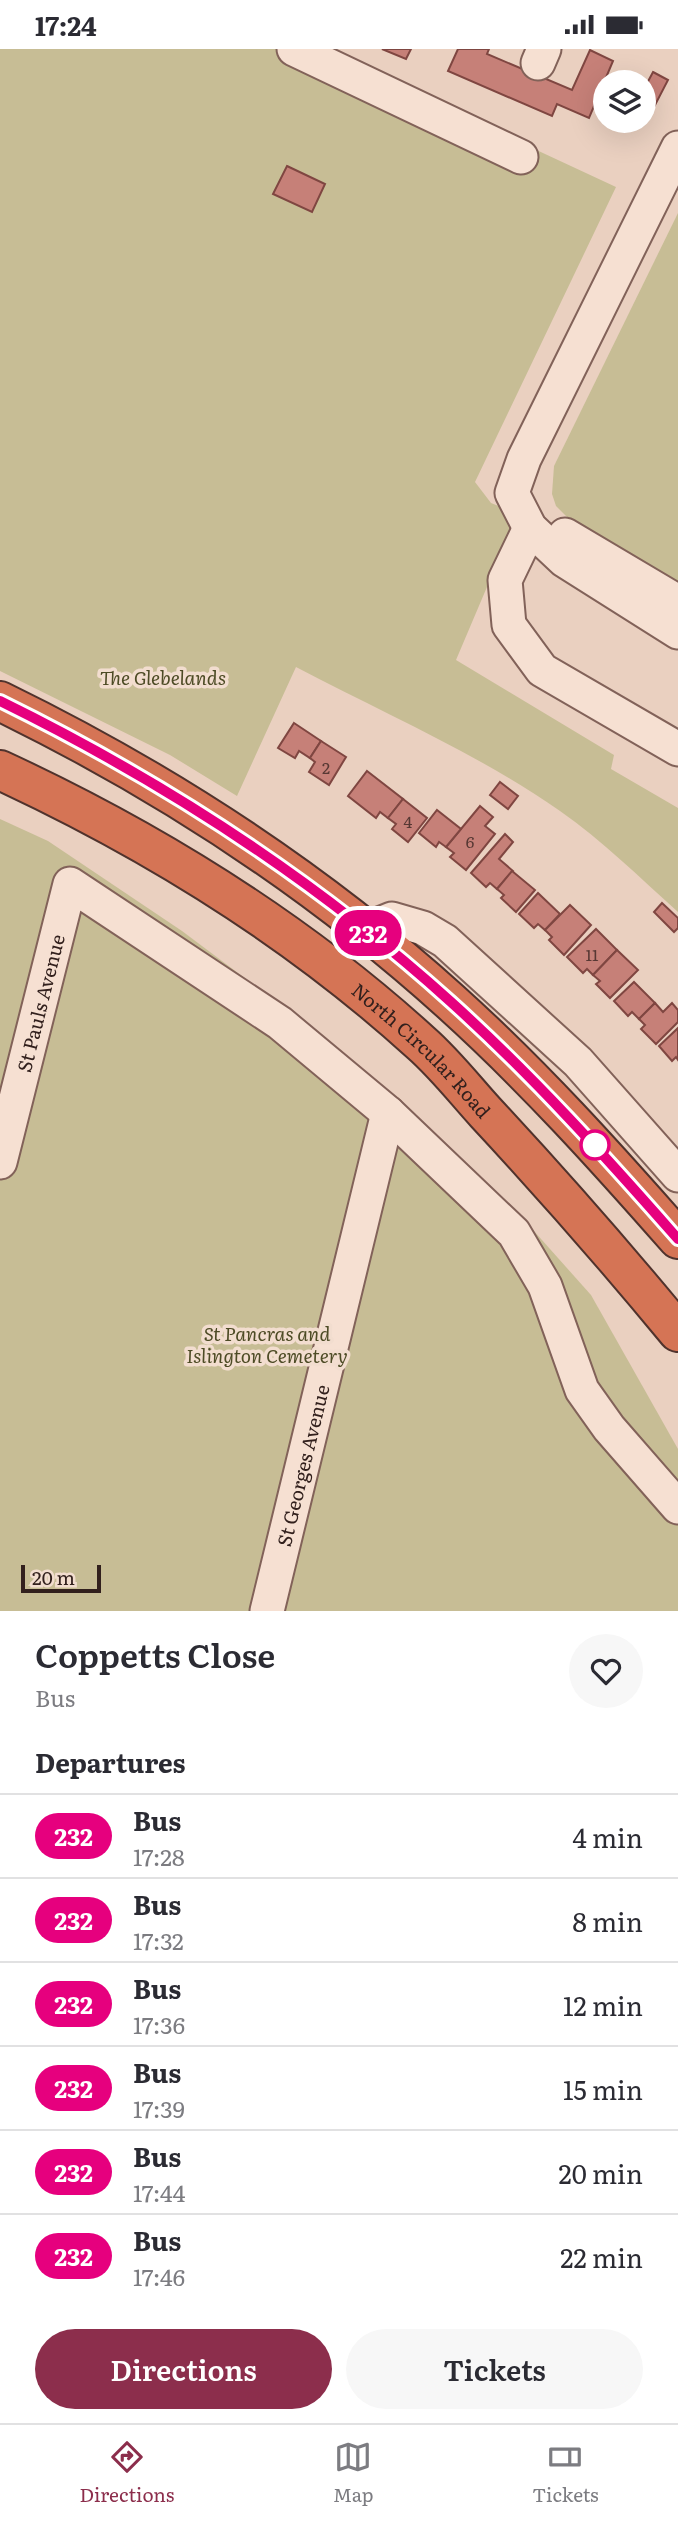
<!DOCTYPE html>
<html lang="en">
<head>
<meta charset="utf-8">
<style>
	:root { --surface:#fff; --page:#f7f7f7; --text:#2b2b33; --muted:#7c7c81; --line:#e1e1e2; --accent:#8c2e4c }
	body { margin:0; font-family:Literata,serif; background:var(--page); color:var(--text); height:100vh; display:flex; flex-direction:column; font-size:26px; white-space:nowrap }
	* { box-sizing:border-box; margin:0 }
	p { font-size:23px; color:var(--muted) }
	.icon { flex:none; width:38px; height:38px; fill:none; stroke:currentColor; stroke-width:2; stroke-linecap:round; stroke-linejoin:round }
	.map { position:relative; height:1562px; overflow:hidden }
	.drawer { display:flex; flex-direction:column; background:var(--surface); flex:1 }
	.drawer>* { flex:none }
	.badge { padding:0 14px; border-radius:23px; font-size:24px; line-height:46px }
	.fabs { position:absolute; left:593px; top:21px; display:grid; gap:14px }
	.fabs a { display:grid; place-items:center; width:63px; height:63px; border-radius:50%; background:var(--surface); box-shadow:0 7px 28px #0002; font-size:35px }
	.scale { position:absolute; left:21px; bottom:18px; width:80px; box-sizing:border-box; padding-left:7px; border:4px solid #32201d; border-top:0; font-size:19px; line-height:24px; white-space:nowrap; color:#32201d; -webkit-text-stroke:5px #f2ddcf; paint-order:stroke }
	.map>.badge { position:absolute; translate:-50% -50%; box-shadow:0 0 0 4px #fff }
	h2 { padding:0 35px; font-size:26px; line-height:63px }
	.round { display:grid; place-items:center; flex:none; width:74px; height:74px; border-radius:37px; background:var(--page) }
	.summary { display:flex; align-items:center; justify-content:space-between; height:119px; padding:0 35px }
	h1 { font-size:33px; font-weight:600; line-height:52px }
	.button { display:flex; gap:14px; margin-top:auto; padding:14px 35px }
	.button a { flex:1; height:80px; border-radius:42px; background:var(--accent); color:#fff; font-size:28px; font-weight:600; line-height:80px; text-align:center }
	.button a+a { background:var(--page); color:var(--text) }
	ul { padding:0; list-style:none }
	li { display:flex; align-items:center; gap:21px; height:84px; padding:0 35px; border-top:2px solid var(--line) }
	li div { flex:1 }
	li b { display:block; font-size:26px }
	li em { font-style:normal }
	li .badge { min-width:77px; font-weight:700; text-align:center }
	.status { display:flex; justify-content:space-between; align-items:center; height:49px; padding:0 35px; background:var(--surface); direction:ltr }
	.status svg { height:19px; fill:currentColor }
	.dock { display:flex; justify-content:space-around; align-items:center; height:98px; border-top:2px solid var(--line); background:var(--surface); font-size:19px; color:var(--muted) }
	.dock a { display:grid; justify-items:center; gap:4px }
	.dock .selected { color:var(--accent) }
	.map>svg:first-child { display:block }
	.green { fill:#c7bd95 }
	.building { fill:#c68078; stroke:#7f4641; stroke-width:2 }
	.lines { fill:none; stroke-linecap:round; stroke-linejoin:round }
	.minor-casing { stroke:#826259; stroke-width:37 }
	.highway-casing { stroke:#50332d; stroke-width:42 }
	.minor { stroke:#f6e0d2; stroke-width:33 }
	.highway { stroke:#d57455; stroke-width:38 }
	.line-casing { stroke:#fff; stroke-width:16 }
	.line { stroke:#e6007e; stroke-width:10 }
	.stop-dot { fill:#fff; stroke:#e6007e; stroke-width:3.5 }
	.labels { text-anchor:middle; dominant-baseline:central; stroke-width:7; stroke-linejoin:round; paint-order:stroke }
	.number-label { font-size:16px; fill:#573834 }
	.park-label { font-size:19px; font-style:italic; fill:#4d4b25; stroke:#f2ddcf }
	.street-label { font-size:19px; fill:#32201d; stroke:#f2ddcf }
</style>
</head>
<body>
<div class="status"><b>17:24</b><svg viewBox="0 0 49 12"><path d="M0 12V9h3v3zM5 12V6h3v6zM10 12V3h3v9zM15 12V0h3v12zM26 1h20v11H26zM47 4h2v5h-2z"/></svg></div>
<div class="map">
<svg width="678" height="1562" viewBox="0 0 678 1562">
	<rect width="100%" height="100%" fill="#ead0c0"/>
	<!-- green -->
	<g class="green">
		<path d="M0,0H320L616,138L475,433L491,454L501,458L512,479L456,611L614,706L611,720L678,759V863C639,828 603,792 560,762C477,704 385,665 296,618L237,747L170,706L0,622Z"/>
		<polygon points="678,164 678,536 569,470 556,457 552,445 554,417"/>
		<polygon points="0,770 48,792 182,882 322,987 517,1163 591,1246 678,1400 678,1562 0,1562"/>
	</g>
	<!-- building -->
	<g class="building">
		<polygon points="382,0 411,0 406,10"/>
		<polygon points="458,0 489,0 487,5 572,41 590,1 613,12 589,69 557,55 552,67 448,22"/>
		<polygon points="653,23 668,31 653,60 644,55 644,40"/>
		<polygon points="287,117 325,135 312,163 273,145"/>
		<polygon points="294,674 321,692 310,709 299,702 295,709 278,699"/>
		<polygon points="321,692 346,708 329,736 309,723 315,713 310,709"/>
		<polygon points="367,722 403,750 388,769 380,763 376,769 348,747"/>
		<polygon points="500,733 518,747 508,760 490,746"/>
		<polygon points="403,750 427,769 408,793 392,780 396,775 388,769"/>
		<polygon points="480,757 493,768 485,777 495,785 466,821 450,808 454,804 446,798"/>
		<polygon points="437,761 461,780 446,798 439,793 436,798 419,784"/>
		<polygon points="505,785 513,793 499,810 513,822 497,840 490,834 486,838 471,824"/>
		<polygon points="512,822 535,841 516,863 501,849 504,846 497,840"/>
		<polygon points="538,844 560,865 545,881 538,875 534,879 519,865"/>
		<polygon points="662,854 678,869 678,879 674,883 654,863"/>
		<polygon points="570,856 591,876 564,906 549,891 552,888 545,881"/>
		<polygon points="596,880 617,901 593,926 587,920 583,924 567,908"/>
		<polygon points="617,901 638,921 610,949 596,935 600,932 593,926"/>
		<polygon points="634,933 655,954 639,970 632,963 628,967 614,952"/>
		<polygon points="655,954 663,963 672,954 678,961 678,973 656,995 641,980 645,976 639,970"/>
		<polygon points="678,979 678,1011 676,1008 672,1012 659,997"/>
	</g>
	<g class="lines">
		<defs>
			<g id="minor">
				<polyline points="294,0 521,108"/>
				<polyline points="538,14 544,0"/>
				<polyline points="678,99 524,410 512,444 530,479 564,511 678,583"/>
				<polyline points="530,479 505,531 509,576 542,621 678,700"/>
				<polyline points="565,486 678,553"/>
				<polyline points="365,881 392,870 423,879 445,892 578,1013 678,1126"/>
				<path id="s1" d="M0,1113L70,835L280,974L388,1064L514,1184L545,1237L582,1341L609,1379L678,1458"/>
				<path id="s2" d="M267,1562L388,1064"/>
			</g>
			<g id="highway">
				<path d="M0,652C164,732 316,831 451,953C533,1027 606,1108 678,1190"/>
				<path id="s3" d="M0,721C151,791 298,882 421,994C445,1015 465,1041 486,1064C553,1136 616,1208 678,1283"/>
			</g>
		</defs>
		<!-- minor casing -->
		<use href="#minor" class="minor-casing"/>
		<!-- highway casing -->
		<use href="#highway" class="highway-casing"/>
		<!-- minor -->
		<use href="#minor" class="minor"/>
		<!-- highway -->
		<use href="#highway" class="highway"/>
	</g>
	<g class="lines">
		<defs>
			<path id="line" d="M0,652C163,732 316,831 451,953C533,1027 606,1108 678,1190"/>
		</defs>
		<!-- line casing -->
		<use href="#line" class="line-casing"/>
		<!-- line -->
		<use href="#line" class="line"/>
	</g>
	<!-- markers -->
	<circle class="stop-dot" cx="595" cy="1096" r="14"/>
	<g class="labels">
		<!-- number labels -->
		<g class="number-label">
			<text x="326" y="718">2</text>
			<text x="408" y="772">4</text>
			<text x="470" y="792">6</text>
			<text x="592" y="905">11</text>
		</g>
		<!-- park labels -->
		<g class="park-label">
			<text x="163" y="628">The Glebelands</text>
			<text x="267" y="1284">St Pancras and<tspan x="267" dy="22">Islington Cemetery</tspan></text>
		</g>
		<!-- street labels -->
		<g class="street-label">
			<text stroke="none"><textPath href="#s1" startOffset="164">St Pauls Avenue</textPath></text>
			<text stroke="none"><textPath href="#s3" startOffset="509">North Circular Road</textPath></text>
			<text stroke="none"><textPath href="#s2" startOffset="150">St Georges Avenue</textPath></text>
		</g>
	</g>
</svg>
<div class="fabs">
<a><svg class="icon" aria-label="layers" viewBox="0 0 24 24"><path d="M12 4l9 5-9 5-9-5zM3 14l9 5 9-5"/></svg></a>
</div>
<div class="scale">20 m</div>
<b class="badge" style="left:368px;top:884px;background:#e6007e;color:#fff">232</b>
</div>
<section class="drawer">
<div class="summary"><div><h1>Coppetts Close</h1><p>Bus</p></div><a class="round"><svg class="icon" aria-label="heart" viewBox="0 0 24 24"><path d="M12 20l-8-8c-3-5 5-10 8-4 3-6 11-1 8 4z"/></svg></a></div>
<h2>Departures</h2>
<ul>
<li><span class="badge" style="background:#e6007e;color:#fff">232</span><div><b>Bus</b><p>17:28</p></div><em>4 min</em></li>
<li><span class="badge" style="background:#e6007e;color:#fff">232</span><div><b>Bus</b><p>17:32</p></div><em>8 min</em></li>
<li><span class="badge" style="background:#e6007e;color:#fff">232</span><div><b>Bus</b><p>17:36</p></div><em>12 min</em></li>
<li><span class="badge" style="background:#e6007e;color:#fff">232</span><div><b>Bus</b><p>17:39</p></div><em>15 min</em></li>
<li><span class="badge" style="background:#e6007e;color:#fff">232</span><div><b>Bus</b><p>17:44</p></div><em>20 min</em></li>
<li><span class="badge" style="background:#e6007e;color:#fff">232</span><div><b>Bus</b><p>17:46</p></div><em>22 min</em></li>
</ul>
<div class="button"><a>Directions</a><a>Tickets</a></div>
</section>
<nav class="dock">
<a class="selected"><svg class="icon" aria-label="directions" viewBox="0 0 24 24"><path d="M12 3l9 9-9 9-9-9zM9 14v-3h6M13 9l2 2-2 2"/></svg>Directions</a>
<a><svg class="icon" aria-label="map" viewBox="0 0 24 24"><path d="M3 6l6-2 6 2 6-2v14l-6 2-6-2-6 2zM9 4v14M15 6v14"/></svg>Map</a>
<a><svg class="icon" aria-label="tickets" viewBox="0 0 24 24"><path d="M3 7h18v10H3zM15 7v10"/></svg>Tickets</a>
</nav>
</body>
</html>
